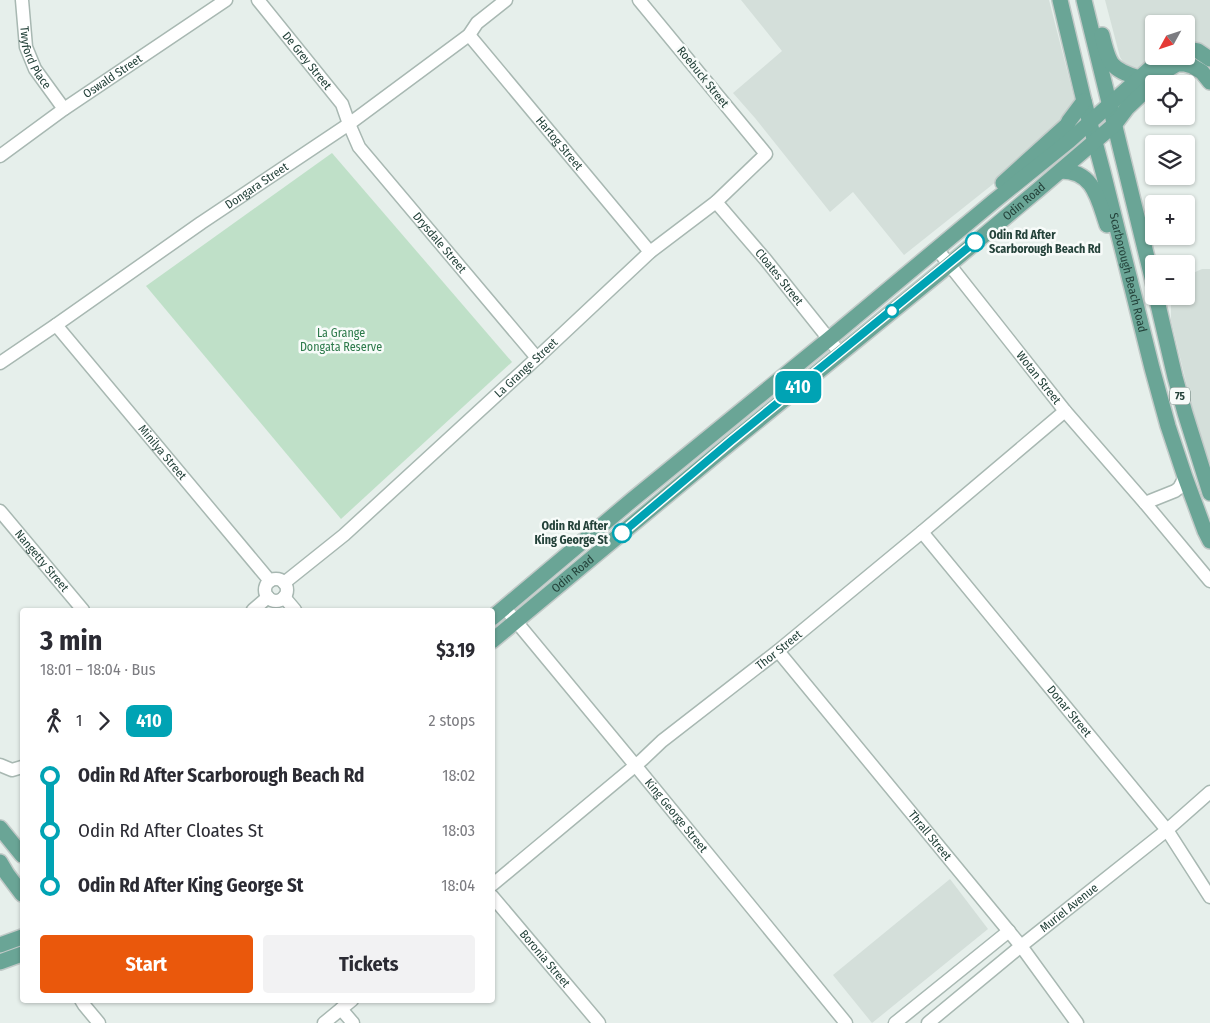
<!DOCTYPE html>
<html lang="en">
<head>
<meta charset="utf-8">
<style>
	:root { --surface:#fff; --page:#f2f2f3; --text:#2b2b33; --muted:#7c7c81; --accent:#ea580c }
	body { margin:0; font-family:"Fira Sans Condensed",sans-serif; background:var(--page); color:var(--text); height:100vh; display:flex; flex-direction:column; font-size:19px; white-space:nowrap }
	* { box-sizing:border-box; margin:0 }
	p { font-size:16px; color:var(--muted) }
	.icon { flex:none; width:28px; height:28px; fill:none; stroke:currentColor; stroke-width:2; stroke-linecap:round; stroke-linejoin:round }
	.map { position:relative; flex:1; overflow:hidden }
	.sheet { position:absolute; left:20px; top:608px; width:475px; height:395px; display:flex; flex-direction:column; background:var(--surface); border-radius:5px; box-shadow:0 1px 4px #0004 }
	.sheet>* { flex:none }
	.badge { padding:0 10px; border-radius:8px; font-size:18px; line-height:32px }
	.needle { width:32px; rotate:230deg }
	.buttons { position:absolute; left:1145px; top:15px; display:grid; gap:10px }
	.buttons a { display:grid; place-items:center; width:50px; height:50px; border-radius:5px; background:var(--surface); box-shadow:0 1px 4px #0004; font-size:25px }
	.map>.badge { position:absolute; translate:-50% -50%; box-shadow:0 0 0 2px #fff }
	.legs { display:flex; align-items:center; gap:8px; height:55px; padding:0 20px; font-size:16px }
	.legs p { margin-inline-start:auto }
	.head { display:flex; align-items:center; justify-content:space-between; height:85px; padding:0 20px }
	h1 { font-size:28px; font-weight:700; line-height:38px }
	.button { display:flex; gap:10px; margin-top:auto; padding:10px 20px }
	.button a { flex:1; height:58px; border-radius:5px; background:var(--accent); color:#fff; font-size:20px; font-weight:700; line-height:58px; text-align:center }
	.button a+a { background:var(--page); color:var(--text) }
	ul { padding:0 20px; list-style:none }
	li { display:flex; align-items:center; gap:18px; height:55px; font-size:19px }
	li i { display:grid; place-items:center; width:8px; height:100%; margin:0 6px; background:currentColor }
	li i::after { content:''; width:12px; height:12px; margin:-6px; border:4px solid; border-radius:50%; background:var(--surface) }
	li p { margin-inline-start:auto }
	li:first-child i { background:linear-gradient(#0000 50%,currentColor 0) }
	li:last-child i { background:linear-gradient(currentColor 50%,#0000 0) }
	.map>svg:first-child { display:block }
	.built { fill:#d4dfda }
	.green { fill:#bfe0c8 }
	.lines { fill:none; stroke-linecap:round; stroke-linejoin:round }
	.minor-casing { stroke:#a8b8b2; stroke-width:15 }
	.major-casing { stroke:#c2cac8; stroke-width:18 }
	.minor { stroke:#fff; stroke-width:12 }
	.major { stroke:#6aa596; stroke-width:15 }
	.line-1-casing { stroke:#fff; stroke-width:11 }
	.line-1 { stroke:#00a3b4; stroke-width:8 }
	.stop-1-dot { fill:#fff; stroke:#00a3b4; stroke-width:2.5 }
	.labels { text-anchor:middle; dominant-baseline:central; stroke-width:5; stroke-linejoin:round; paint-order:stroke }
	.shield { fill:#f7fbf9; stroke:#637a73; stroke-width:1 }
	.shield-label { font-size:11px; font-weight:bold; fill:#24423a }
	.street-label { font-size:12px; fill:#24423a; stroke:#f7fbf9 }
	.stop-label { font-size:12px; font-weight:bold; fill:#24423a; stroke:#f7fbf9; text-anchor:start }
	.park-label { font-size:12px; fill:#2d7a4b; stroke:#f7fbf9 }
</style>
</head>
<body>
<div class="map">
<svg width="1210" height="1023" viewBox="0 0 1210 1023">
	<rect width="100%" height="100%" fill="#e6efeb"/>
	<!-- built -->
	<g class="built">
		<polygon points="741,0 1049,0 1076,105 1056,134 904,255 853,192 830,212 755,118 733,93 782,51"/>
		<polygon points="1105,0 1210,0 1210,48 1189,66 1181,56 1186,56 1186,24 1154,24 1154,56 1137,70 1126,67 1120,57"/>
		<polygon points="1202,269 1210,269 1210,471 1194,415 1171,320 1171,296 1186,296 1186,276"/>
		<polygon points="950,879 988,929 872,1023 833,975"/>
	</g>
	<!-- green -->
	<polygon class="green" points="332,153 512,362 341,519 146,286"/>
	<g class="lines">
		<defs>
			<g id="minor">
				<path id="s1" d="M22,0L26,47L35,69L64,109"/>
				<path id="s2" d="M258,0L342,104L349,124L359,147L537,358"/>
				<path id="s3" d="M469,35L650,252"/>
				<path id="s4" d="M0,156L64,109L226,0"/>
				<path id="s5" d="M716,202L765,259L840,353"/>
				<path id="s6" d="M937,249L1065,411L1145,503L1210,581"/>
				<path id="s7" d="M56,325L270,581"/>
				<path id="s8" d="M0,363L56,325L201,223L349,124L469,35L477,23L506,0"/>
				<polyline points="1145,503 1175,491 1179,488 1185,477"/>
				<path id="s9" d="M0,511L83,610"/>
				<path id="s10" d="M922,532L1167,830L1210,897"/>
				<circle cx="276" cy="590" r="11"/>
				<path id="s11" d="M284,583L344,535L537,358L650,252L716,202L766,154L639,0"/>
				<polyline points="284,597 295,610"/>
				<path id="s12" d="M505,608L635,765L846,1023"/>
				<polyline points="253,610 268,597"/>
				<path id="s13" d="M778,651L1021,946L1077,1023"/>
				<polyline points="0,765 12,770 22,767"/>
				<path id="s14" d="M492,885L642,760L662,741L778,651L922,532L1065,411"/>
				<path id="s15" d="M492,896L599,1023"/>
				<polyline points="81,1000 84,1005 99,1023"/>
				<polyline points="341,1009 353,1023"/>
				<polyline points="324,1023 352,1000"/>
				<polyline points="895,1023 1009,931"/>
				<path id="s16" d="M928,1023L1021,946L1167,830L1210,792"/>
			</g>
			<g id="major">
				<path id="s17" d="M1060,0L1084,101L1103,172L1152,368L1168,426L1185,477L1205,531L1210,541"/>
				<polyline points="1084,0 1154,286"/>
				<path d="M1102,35C1109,64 1110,69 1139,78"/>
				<polyline points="1186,49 1198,51 1210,59"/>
				<path d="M1061,171C1094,171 1098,199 1107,225"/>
				<polyline points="1003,183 1067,125 1069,121 1084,101"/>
				<polyline points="1156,296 1175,377 1185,413 1210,493"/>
				<polyline points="492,618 632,500 829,339 993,202 1069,141 1164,56"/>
				<path id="s18" d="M492,641L717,454L938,274L1039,189L1115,124L1127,108L1167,70L1177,64H1185L1192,66L1202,72L1210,82"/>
				<polyline points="0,828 22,855"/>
				<polyline points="0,862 7,874 22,894"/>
				<polyline points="0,945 22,937"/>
				<polyline points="0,962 22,954"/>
			</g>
		</defs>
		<!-- minor casing -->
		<use href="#minor" class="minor-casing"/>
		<!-- major casing -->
		<use href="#major" class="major-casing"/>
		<!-- minor -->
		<use href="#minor" class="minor"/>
		<!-- major -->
		<use href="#major" class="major"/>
	</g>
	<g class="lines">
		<defs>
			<polyline id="line-1" points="622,533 731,441 975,242"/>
		</defs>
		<!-- line-1 casing -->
		<use href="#line-1" class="line-1-casing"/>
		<!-- line-1 -->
		<use href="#line-1" class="line-1"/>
	</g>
	<!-- markers -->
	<g class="stop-1-dot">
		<circle cx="975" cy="242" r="9"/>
		<circle cx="892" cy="311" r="6"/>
		<circle cx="622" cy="533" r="9"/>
	</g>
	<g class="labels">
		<!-- shield labels -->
		<rect class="shield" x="1170" y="387.5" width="20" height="17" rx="4"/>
		<g class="shield-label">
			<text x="1180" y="396">75</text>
		</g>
		<!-- street labels -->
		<g class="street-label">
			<text stroke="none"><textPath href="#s1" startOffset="60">Twyford Place</textPath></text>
			<text stroke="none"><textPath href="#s2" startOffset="78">De Grey Street</textPath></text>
			<text stroke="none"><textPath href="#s4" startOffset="138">Oswald Street</textPath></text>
			<text transform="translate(703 77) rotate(51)">Roebuck Street</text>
			<text stroke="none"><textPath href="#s3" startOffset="141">Hartog Street</textPath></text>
			<text stroke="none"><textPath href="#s8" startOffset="312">Dongara Street</textPath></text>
			<text stroke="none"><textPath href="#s18" startOffset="690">Odin Road</textPath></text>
			<text stroke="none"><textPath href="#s2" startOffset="305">Drysdale Street</textPath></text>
			<text stroke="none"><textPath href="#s17" startOffset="281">Scarborough Beach Road</textPath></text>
			<text stroke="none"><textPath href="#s5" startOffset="98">Cloates Street</textPath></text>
			<text stroke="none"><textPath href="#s11" startOffset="324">La Grange Street</textPath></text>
			<text stroke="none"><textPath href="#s6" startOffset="164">Wotan Street</textPath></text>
			<text stroke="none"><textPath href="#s7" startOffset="166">Minilya Street</textPath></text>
			<text stroke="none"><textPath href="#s9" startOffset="65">Nangetty Street</textPath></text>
			<text stroke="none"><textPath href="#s18" startOffset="105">Odin Road</textPath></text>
			<text stroke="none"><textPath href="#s14" startOffset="371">Thor Street</textPath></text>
			<text stroke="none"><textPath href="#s10" startOffset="232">Donar Street</textPath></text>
			<text stroke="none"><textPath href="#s12" startOffset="269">King George Street</textPath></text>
			<text stroke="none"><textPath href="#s13" startOffset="239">Thrall Street</textPath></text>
			<text stroke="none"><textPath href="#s16" startOffset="182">Muriel Avenue</textPath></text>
			<text stroke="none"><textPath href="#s15" startOffset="82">Boronia Street</textPath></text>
		</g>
		<!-- stop labels -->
		<g class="stop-label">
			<text x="989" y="235">Odin Rd After<tspan x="989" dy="14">Scarborough Beach Rd</tspan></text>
			<text x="608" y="526" text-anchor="end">Odin Rd After<tspan x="608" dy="14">King George St</tspan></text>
		</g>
		<!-- park labels -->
		<g class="park-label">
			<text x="341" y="333">La Grange<tspan x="341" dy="14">Dongata Reserve</tspan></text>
		</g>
	</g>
</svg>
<div class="buttons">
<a><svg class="needle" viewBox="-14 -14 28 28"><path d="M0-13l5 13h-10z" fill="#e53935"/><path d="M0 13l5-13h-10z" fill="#7c7c81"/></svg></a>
<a><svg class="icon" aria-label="locate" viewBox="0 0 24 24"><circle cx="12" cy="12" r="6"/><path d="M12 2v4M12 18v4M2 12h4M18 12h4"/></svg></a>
<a><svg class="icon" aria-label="layers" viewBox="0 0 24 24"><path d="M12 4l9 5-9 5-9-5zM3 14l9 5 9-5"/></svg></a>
<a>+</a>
<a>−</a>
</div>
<b class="badge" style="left:798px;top:387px;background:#00a3b4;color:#fff">410</b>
<section class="sheet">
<div class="head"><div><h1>3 min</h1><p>18:01 – 18:04 · Bus</p></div><b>$3.19</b></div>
<div class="legs"><svg class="icon" aria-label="walk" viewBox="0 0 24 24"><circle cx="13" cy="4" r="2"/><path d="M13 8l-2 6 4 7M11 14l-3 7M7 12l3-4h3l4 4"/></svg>1<svg class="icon" aria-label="forward" viewBox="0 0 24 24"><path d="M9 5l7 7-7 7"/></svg><b class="badge" style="background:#00a3b4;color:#fff">410</b><p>2 stops</p></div>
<ul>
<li><i style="color:#00a3b4"></i><b>Odin Rd After Scarborough Beach Rd</b><p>18:02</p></li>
<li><i style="color:#00a3b4"></i><span>Odin Rd After Cloates St</span><p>18:03</p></li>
<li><i style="color:#00a3b4"></i><b>Odin Rd After King George St</b><p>18:04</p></li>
</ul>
<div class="button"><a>Start</a><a>Tickets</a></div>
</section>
</div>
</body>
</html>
